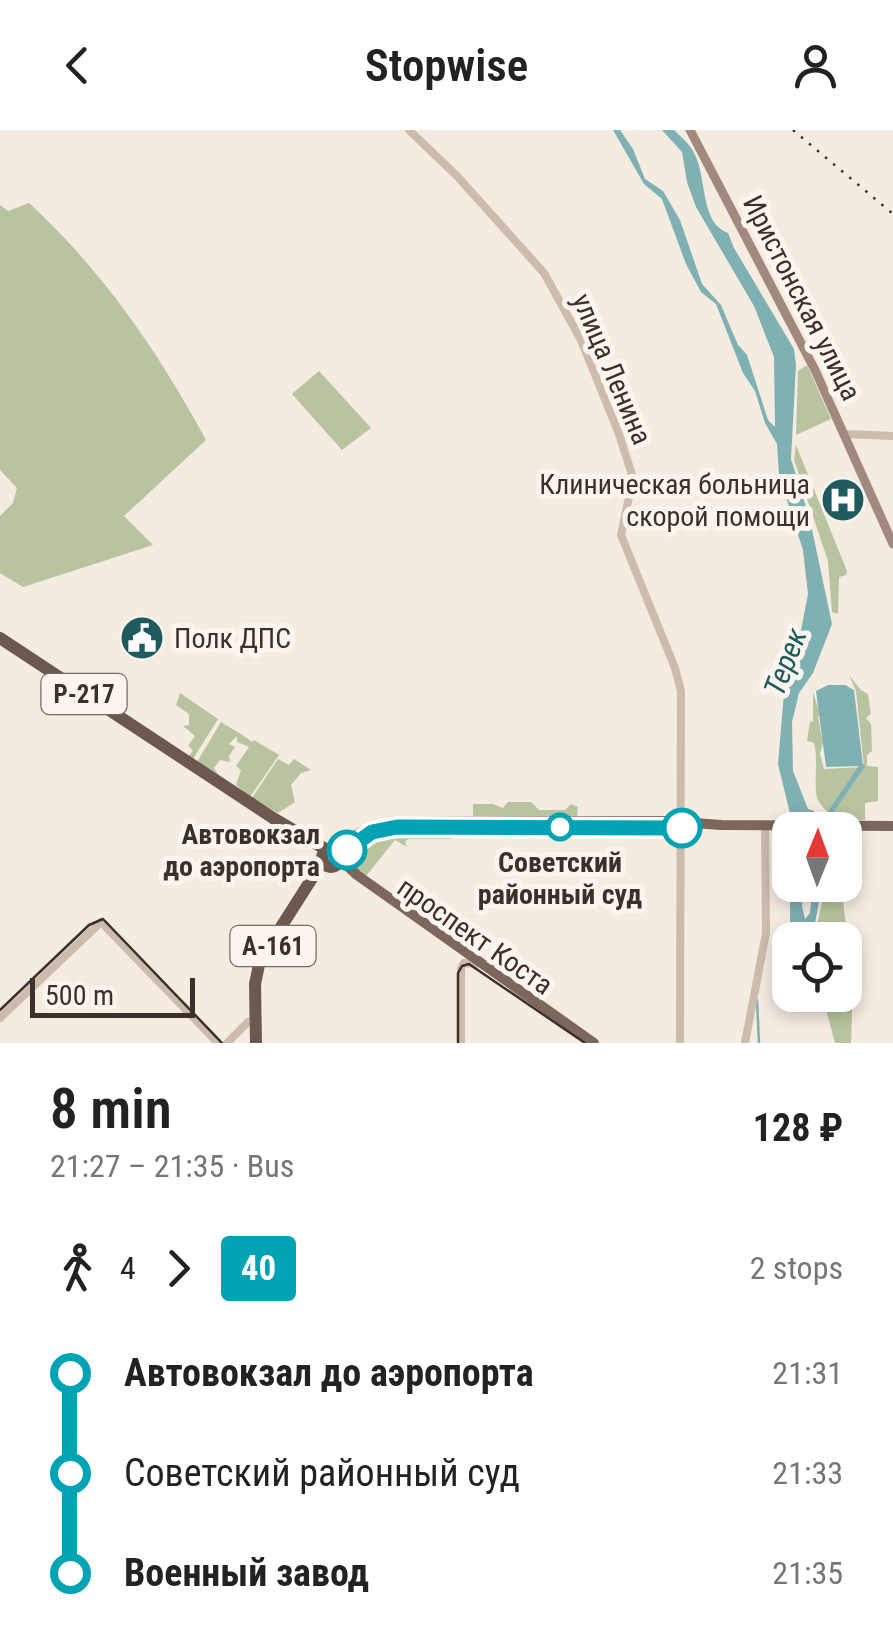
<!DOCTYPE html>
<html lang="en">
<head>
<meta charset="utf-8">
<style>
	:root { --surface:#fff; --page:#f6f6f6; --text:#222; --muted:#767676 }
	body { margin:0; font-family:"Roboto Condensed",sans-serif; background:var(--page); color:var(--text); height:100vh; display:flex; flex-direction:column; font-size:38px; white-space:nowrap }
	* { box-sizing:border-box; margin:0 }
	p { font-size:32px; color:var(--muted) }
	.icon { flex:none; width:55px; height:55px; fill:none; stroke:currentColor; stroke-width:2; stroke-linecap:round; stroke-linejoin:round }
	.map { position:relative; height:913px; overflow:hidden }
	.drawer { display:flex; flex-direction:column; background:var(--surface); flex:1 }
	.drawer>* { flex:none }
	.badge { padding:0 20px; border-radius:8px; font-size:35px; line-height:65px }
	.needle { width:65px; rotate:1deg }
	.buttons { position:absolute; left:772px; top:682px; display:grid; gap:20px }
	.buttons a { display:grid; place-items:center; width:90px; height:90px; border-radius:20px; background:var(--surface); box-shadow:0 5px 15px #0003; font-size:50px }
	.scale { position:absolute; left:30px; bottom:25px; width:165px; box-sizing:border-box; padding-left:10px; border:5px solid #3b302b; border-top:0; font-size:28px; line-height:35px; white-space:nowrap; color:#3b302b; -webkit-text-stroke:8px #fbf5ee; paint-order:stroke }
	.map>.badge { position:absolute; translate:-50% -50%; box-shadow:0 0 0 5px #fff }
	.legs { display:flex; align-items:center; gap:15px; height:110px; padding:0 50px; font-size:32px }
	.legs p { margin-inline-start:auto }
	.summary { display:flex; align-items:center; justify-content:space-between; height:170px; padding:0 50px }
	h1 { font-size:55px; font-weight:600; line-height:75px }
	ul { padding:0 50px; list-style:none }
	li { display:flex; align-items:center; gap:35px; height:100px; font-size:38px }
	li i { display:grid; place-items:center; width:15px; height:100%; margin:0 12px; background:currentColor }
	li i::after { content:''; width:25px; height:25px; margin:-12px; border:8px solid; border-radius:50%; background:var(--surface) }
	li p { margin-inline-start:auto }
	li:first-child i { background:linear-gradient(#0000 50%,currentColor 0) }
	li:last-child i { background:linear-gradient(currentColor 50%,#0000 0) }
	header { display:flex; justify-content:space-between; align-items:center; height:130px; padding:0 50px; background:var(--surface); font-size:45px; font-weight:600 }
	.map>svg:first-child { display:block }
	.green { fill:#b8c4a0 }
	.water { fill:#7fb0b2 }
	.lines { fill:none; stroke-linecap:round; stroke-linejoin:round }
	.stream { stroke:#7fb0b2; stroke-width:2.5 }
	.canal { stroke:#7fb0b2; stroke-width:5 }
	.tertiary { stroke:#cdbbac; stroke-width:8 }
	.secondary { stroke:#a18a7d; stroke-width:9 }
	.primary { stroke:#7d675c; stroke-width:10 }
	.trunk { stroke:#6c584f; stroke-width:12 }
	.tram { stroke:#3b302b; stroke-width:2.5 }
	.rail { stroke:#3b302b; stroke-width:2.5; stroke-dasharray:2.5 8; stroke-linecap:butt }
	.line-1-casing { stroke:#fff; stroke-width:22 }
	.line-1 { stroke:#00a3b4; stroke-width:15 }
	.stop-1-dot { fill:#fff; stroke:#00a3b4; stroke-width:5 }
	.labels { text-anchor:middle; dominant-baseline:central; stroke-width:10; stroke-linejoin:round; paint-order:stroke }
	.shield { fill:#fbf5ee; stroke:#756b66; stroke-width:2.5 }
	.shield-label { font-size:25px; font-weight:bold; fill:#3b302b }
	.street-label { font-size:28px; fill:#3b302b; stroke:#fbf5ee }
	.poi-label { font-size:28px; fill:#3b302b; stroke:#fbf5ee; text-anchor:end }
	.stop-label { font-size:28px; font-weight:bold; fill:#3b302b; stroke:#fbf5ee; text-anchor:end }
	.water-label { font-size:30px; font-style:italic; fill:#1f5a5e; stroke:#fbf5ee }
</style>
</head>
<body>
<header><svg class="icon" aria-label="back" viewBox="0 0 24 24"><path d="M15 5l-7 7 7 7"/></svg>Stopwise<svg class="icon" aria-label="person" viewBox="0 0 24 24"><circle cx="12" cy="8" r="4"/><path d="M4 21q1-7 8-7t8 7"/></svg></header>
<div class="map">
<svg width="893" height="913" viewBox="0 0 893 913">
	<rect width="100%" height="100%" fill="#f4ebe1"/>
	<!-- green -->
	<g class="green">
		<path d="M29,73C103,141 159,223 206,310L124,386L153,415L23,457L0,443V386L13,373L17,358L0,340V75L8,81Z"/>
		<polygon points="807,235 831,289 796,305 798,241"/>
		<polygon points="319,241 371,298 342,320 292,264"/>
		<polygon points="796,315 847,441 846,445 839,447 838,484 832,482 828,431 794,330"/>
		<path d="M849,545L861,560L868,564L871,584L866,588L871,594L872,621L867,625V636L878,637V671L865,673V690L834,692C830,682 824,680 819,672C812,662 819,629 814,613L807,611L810,591L813,592V562L820,584L818,587L823,613L820,624L824,639L864,637L856,561Z"/>
		<polygon points="180,563 218,589 193,629 189,626 193,620 188,616 195,606 183,596 189,595 189,584 176,575"/>
		<path d="M221,592C232,599 240,603 252,612L254,610L279,625L250,667L236,655L241,640L236,636L249,617L237,612V606L229,614L235,617L229,626L230,632L220,630L214,638L218,644L197,632Z"/>
		<polygon points="278,629 289,635 294,629 311,640 301,643 291,655 295,672 278,683 252,668"/>
		<polygon points="508,672 531,672 539,680 565,680 571,674 578,677 577,688 473,689 473,674 493,674 503,678"/>
		<polygon points="394,700 451,701 451,709 408,709 405,712 407,717 395,710 366,746 360,741 357,743 343,728 365,708"/>
		<polygon points="825,758 835,760 834,765 843,771 853,852 851,913 835,913 822,865 845,865 845,810 814,810"/>
	</g>
	<!-- water -->
	<g class="water">
		<path d="M613,0H620L633,19L645,49L663,61L680,90L702,154L721,175L738,215L747,225L768,290L775,297L774,227L754,176L696,77L687,52L682,22L662,0H674C682,8 691,15 695,25C707,49 700,93 728,103L734,118L794,219L796,235L791,329L810,390L832,494L813,543L799,563L792,592L793,641L808,679L814,681L822,700L804,689V700H794L778,634L784,563L799,531V511L808,464L803,420L779,345L777,314L765,293L755,261L743,243L716,174L701,162L686,134L662,69L644,54Z"/>
		<polygon points="828,555 845,555 854,560 863,636 826,637 816,561"/>
		<polygon points="790,755 804,755 802,776 805,789 810,783 813,755 822,755 812,810 790,810 790,814"/>
	</g>
	<g class="lines">
		<!-- stream -->
		<polyline class="stream" points="757,870 759,913"/>
		<!-- canal -->
		<polyline class="canal" points="823,693 862,636"/>
		<!-- tertiary -->
		<g class="tertiary">
			<polyline points="409,0 457,46 544,143 581,210 619,304 633,348 621,405 675,538 681,561 680,913"/>
			<polyline points="845,304 893,306"/>
			<polyline points="0,888 101,792 218,913"/>
			<polyline points="227,913 248,892 256,890"/>
			<polyline points="461,913 461,838 464,833 476,834"/>
			<polyline points="745,913 766,803 765,698"/>
		</g>
		<!-- secondary -->
		<polyline class="secondary" points="690,0 815,240 893,414"/>
		<!-- primary -->
		<g class="primary">
			<polyline points="332,719 368,698 397,691 667,691 721,695 893,696"/>
			<polyline points="341,730 357,745 594,913"/>
		</g>
		<!-- trunk -->
		<g class="trunk">
			<polyline points="0,508 273,688 327,720"/>
			<circle cx="331" cy="728" r="9"/>
			<polyline points="256,913 255,854 260,830 323,731"/>
		</g>
		<!-- tram -->
		<g class="tram">
			<polyline points="0,880 89,795 103,789 222,913"/>
			<polyline points="458,913 458,843 462,836 469,834 585,913"/>
		</g>
		<!-- rail -->
		<polyline class="rail" points="793,0 893,84"/>
	</g>
	<g class="lines">
		<defs>
			<polyline id="line-1" points="347,720 372,702 397,697 682,698"/>
		</defs>
		<!-- line-1 casing -->
		<use href="#line-1" class="line-1-casing"/>
		<!-- line-1 -->
		<use href="#line-1" class="line-1"/>
	</g>
	<!-- icons -->
	<defs>
		<symbol id="hospital-disc" viewBox="-11 -11 22 22"><circle r="9.5" fill="#1f5a5e" stroke="#fbf5ee"/><path d="M-5-5h3v3.5h4V-5h3V5h-3V1.5h-4V5h-3Z" fill="#fff"/></symbol>
		<symbol id="civic-disc" viewBox="-11 -11 22 22"><circle r="9.5" fill="#1f5a5e" stroke="#fbf5ee"/><path d="M-.6-6.5H3V-4.5H.6V-3L4-1V1h2V6H-6V1h2V-1L-.6-3ZM-1.2 2.5V6h2.4V2.5Z" fill="#fff"/></symbol>
	</defs>
	<g fill-rule="evenodd">
		<use href="#hospital-disc" x="818" y="345" width="50" height="50"/>
		<use href="#civic-disc" x="117" y="483" width="50" height="50"/>
	</g>
	<!-- markers -->
	<g class="stop-1-dot">
		<circle cx="560" cy="697" r="12"/>
		<circle cx="682" cy="698" r="18"/>
		<circle cx="347" cy="720" r="18"/>
	</g>
	<g class="labels">
		<!-- shield labels -->
		<g class="shield">
			<rect x="41.5" y="544" width="85" height="40" rx="8"/>
			<rect x="230.5" y="796" width="85" height="40" rx="8"/>
		</g>
		<g class="shield-label">
			<text x="84" y="564">Р-217</text>
			<text x="273" y="816">А-161</text>
		</g>
		<!-- street labels -->
		<g class="street-label">
			<text transform="translate(802 168) rotate(63)">Иристонская улица</text>
			<text transform="translate(612 239) rotate(67)">улица Ленина</text>
			<text transform="translate(475 806) rotate(35)">проспект Коста</text>
		</g>
		<!-- poi labels -->
		<g class="poi-label">
			<text x="810" y="354">Клиническая больница<tspan x="810" dy="32">скорой помощи</tspan></text>
			<text x="174" y="508" text-anchor="start">Полк ДПС</text>
		</g>
		<!-- stop labels -->
		<g class="stop-label">
			<text x="320" y="704">Автовокзал<tspan x="320" dy="32">до аэропорта</tspan></text>
			<text x="560" y="732" text-anchor="middle">Советский<tspan x="560" dy="32">районный суд</tspan></text>
		</g>
		<!-- water labels -->
		<g class="water-label">
			<text transform="translate(785 532) rotate(-69)">Терек</text>
		</g>
	</g>
</svg>
<div class="buttons">
<a><svg class="needle" viewBox="-14 -14 28 28"><path d="M0-13l5 13h-10z" fill="#e53935"/><path d="M0 13l5-13h-10z" fill="#767676"/></svg></a>
<a><svg class="icon" aria-label="locate" viewBox="0 0 24 24"><circle cx="12" cy="12" r="6"/><path d="M12 2v4M12 18v4M2 12h4M18 12h4"/></svg></a>
</div>
<div class="scale">500 m</div>
</div>
<section class="drawer">
<div class="summary"><div><h1>8 min</h1><p>21:27 – 21:35 · Bus</p></div><b>128 ₽</b></div>
<div class="legs"><svg class="icon" aria-label="walk" viewBox="0 0 24 24"><circle cx="13" cy="4" r="2"/><path d="M13 8l-2 6 4 7M11 14l-3 7M7 12l3-4h3l4 4"/></svg>4<svg class="icon" aria-label="forward" viewBox="0 0 24 24"><path d="M9 5l7 7-7 7"/></svg><b class="badge" style="background:#00a3b4;color:#fff">40</b><p>2 stops</p></div>
<ul>
<li><i style="color:#00a3b4"></i><b>Автовокзал до аэропорта</b><p>21:31</p></li>
<li><i style="color:#00a3b4"></i><span>Советский районный суд</span><p>21:33</p></li>
<li><i style="color:#00a3b4"></i><b>Военный завод</b><p>21:35</p></li>
</ul>
</section>
</body>
</html>
